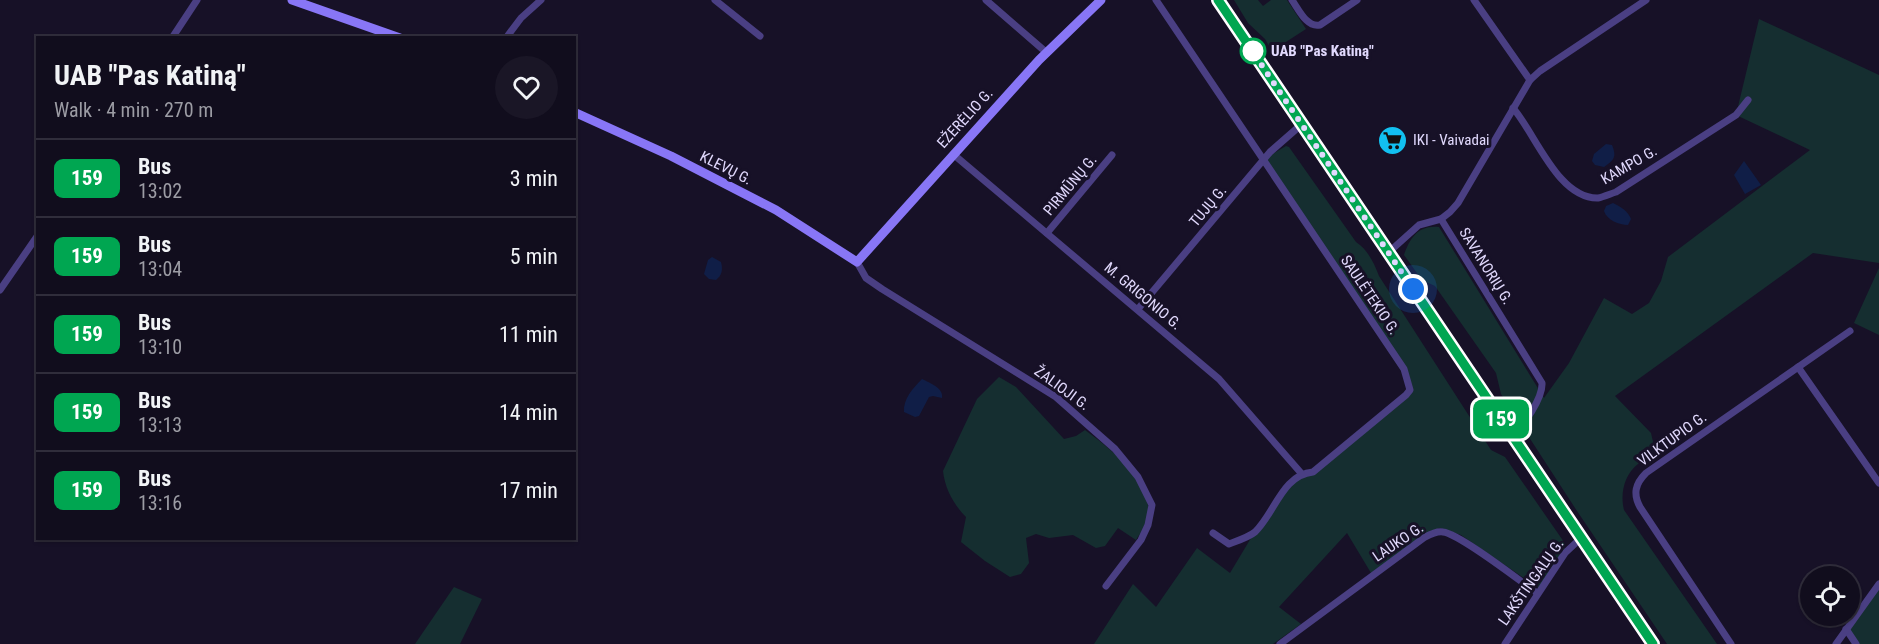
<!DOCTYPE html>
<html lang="en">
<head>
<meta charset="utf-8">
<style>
	:root { --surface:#110d1d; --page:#1a1626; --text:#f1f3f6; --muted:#9c9ca4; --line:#302d3b }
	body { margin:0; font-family:"Roboto Condensed",sans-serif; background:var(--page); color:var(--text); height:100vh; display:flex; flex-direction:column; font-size:22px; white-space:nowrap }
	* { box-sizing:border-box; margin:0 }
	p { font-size:20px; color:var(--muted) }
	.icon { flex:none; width:33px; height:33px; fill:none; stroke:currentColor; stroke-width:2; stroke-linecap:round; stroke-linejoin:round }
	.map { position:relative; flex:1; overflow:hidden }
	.side { position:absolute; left:36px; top:36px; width:540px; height:504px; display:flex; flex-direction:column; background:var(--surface); border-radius:0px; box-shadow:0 2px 4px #0004,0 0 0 2px var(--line) }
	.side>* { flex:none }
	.badge { padding:0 12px; border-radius:9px; font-size:21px; line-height:39px }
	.tools { position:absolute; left:1800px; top:566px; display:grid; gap:12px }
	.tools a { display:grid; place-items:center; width:60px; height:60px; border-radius:50%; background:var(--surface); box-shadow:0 2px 4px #0004,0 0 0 2px var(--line); font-size:30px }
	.you { position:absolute; width:30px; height:30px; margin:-15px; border:4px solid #fff; border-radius:50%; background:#1a73e8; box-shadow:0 0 0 9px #1a73e833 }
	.map>.badge { position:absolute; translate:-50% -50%; box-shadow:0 0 0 3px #fff }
	.round { display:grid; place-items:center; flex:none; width:63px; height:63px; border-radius:32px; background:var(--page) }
	.summary { display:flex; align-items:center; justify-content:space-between; height:102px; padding:0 18px }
	h1 { font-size:28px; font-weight:700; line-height:45px }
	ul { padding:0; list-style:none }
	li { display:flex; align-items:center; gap:18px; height:78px; padding:0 18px; border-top:2px solid var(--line) }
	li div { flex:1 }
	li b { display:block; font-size:22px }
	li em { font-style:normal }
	li .badge { min-width:66px; font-weight:700; text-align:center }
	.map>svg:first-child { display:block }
	.green { fill:#152e30 }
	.water { fill:#101e47 }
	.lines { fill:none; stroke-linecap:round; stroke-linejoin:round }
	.street { stroke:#4a3f83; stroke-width:7 }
	.secondary { stroke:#8876f6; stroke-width:9 }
	.primary { stroke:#d167f6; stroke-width:10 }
	.line-casing { stroke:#fff; stroke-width:14 }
	.line { stroke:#00a651; stroke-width:9 }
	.walk { stroke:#e1d9fd; stroke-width:6; stroke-dasharray:0 10.8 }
	.stop-dot { fill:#fff; stroke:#00a651; stroke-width:3 }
	.labels { text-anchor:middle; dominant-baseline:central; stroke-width:6; stroke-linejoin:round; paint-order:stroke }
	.stop-label { font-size:15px; font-weight:bold; fill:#e1d9fd; stroke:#171127; text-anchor:start }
	.street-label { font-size:15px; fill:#e1d9fd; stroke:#171127 }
	.poi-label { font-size:15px; fill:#e1d9fd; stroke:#171127; text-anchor:start }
</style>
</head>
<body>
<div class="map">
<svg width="1879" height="644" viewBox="0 0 1879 644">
	<rect width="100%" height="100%" fill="#171127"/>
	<!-- green -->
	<g class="green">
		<polygon points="1234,0 1258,0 1263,6 1271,0 1287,0 1306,29 1272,51 1265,39 1248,23"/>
		<path d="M1759,19L1879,75V263L1813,253L1615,396L1651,433L1656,455C1650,457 1642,460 1638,464C1624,475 1620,494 1624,510L1717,644H1667L1577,511L1501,394L1496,373L1435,286L1422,280L1404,255C1410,238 1418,225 1439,227L1544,398L1569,363L1604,298L1632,314L1649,303L1661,281L1668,257L1810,150L1736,115Z"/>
		<path d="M1286,146L1289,147L1356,242C1368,250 1374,263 1379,276L1491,450L1505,457L1564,542L1565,553L1540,589L1461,535L1440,528L1429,532L1371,573L1347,533L1279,607L1301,624L1273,644H1094L1133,584L1156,607L1197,548L1230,573L1254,533L1288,485L1313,472L1406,396L1409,383L1264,159Z"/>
		<polygon points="1879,268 1879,335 1854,323"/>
		<path d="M999,377L1016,387L1064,439L1076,436L1085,430C1110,448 1160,487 1146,523C1144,529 1139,535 1136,540L1118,528L1105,546L1096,548L1073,535L1049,538L1036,534L1026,538L1029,563L1021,574L1010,577L985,561L961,542L966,517C954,505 945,489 943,471L977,399Z"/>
		<polygon points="1879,584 1879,644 1856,644 1846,629"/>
		<polygon points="454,587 482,599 460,644 415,644"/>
	</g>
	<!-- water -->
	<g class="water">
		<path d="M1606,144L1612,145C1617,157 1614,160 1604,167L1595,165L1592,161L1594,154Z"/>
		<polygon points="1744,161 1761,185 1745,194 1734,175"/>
		<path d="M1613,203C1621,207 1628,211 1631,219L1628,225C1619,225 1607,220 1604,211L1606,206Z"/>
		<path d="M712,257L721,262C723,270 722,275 716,280L709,279L704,274L708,260Z"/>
		<path d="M922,379C930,383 944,388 942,398L933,396L929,397L919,416L915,417L904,412C903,399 913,388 922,379Z"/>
	</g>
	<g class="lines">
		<!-- street -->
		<g class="street">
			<polyline points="715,0 760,36"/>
			<polyline points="986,0 1047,53"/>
			<path d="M1156,0L1404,369L1410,390L1406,395L1313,472C1282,475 1275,513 1255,532C1249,537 1237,541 1229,544L1213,533"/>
			<path d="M1292,0C1299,10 1307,28 1320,25L1357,0"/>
			<polyline points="1474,0 1530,80"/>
			<polyline points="172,38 197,0"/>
			<polyline points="506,38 521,18 541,0"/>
			<path d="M1513,108C1535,133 1558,199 1598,198C1603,197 1610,194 1616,192L1736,115L1748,100"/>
			<polyline points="953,154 1219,379 1301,473"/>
			<polyline points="1047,233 1112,155"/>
			<polyline points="1389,252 1419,225 1441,219"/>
			<polyline points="857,262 866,278 882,289 1056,397 1115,449 1138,477 1152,505 1148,525 1141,540 1106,586"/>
			<polyline points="0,290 38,235"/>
			<polyline points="1138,309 1270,152 1302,124"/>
			<polyline points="1798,367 1879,483"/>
			<path d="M1512,435C1523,427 1543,398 1542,383L1441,219L1450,212L1458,203L1530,80L1540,71L1646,0"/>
			<polyline points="1846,629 1856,644"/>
			<path d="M1280,644L1425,537C1431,534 1437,531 1443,532C1460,534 1520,581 1537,593"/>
			<polyline points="1505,644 1565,553 1581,538"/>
			<path d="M1731,644L1640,507C1633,494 1635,484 1646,473L1850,331"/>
			<polyline points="1836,644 1879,584"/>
		</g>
		<!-- secondary -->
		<g class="secondary">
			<polyline points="292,0 400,38"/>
			<polyline points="574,112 671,156 776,210 857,262 1039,60 1101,0"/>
		</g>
		<!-- primary -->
		<polyline class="primary" points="1218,0 1653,644"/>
	</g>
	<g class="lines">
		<defs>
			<polyline id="line" points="1218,0 1653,644"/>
		</defs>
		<!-- line casing -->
		<use href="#line" class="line-casing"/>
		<!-- line -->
		<use href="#line" class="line"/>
		<!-- walk -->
		<polyline class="walk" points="1253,51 1248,45 1413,289"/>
	</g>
	<!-- icons -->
	<defs>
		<symbol id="supermarket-disc" viewBox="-11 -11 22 22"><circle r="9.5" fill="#12c0f0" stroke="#171127"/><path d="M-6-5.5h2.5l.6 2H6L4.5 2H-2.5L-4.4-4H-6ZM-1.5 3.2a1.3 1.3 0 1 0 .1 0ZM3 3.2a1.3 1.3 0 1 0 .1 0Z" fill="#111"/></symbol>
	</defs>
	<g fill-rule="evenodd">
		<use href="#supermarket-disc" x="1376" y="124" width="33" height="33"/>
	</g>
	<!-- markers -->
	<circle class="stop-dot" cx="1253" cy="51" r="12"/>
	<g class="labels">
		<!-- stop labels -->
		<g class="stop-label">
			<text x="1271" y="51">UAB "Pas Katiną"</text>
		</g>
		<!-- street labels -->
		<g class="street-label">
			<text transform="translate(965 118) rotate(-48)">EŽERĖLIO G.</text>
			<text transform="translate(1629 165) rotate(-30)">KAMPO G.</text>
			<text transform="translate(726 168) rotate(27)">KLEVŲ G.</text>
			<text transform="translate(1070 185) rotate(-50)">PIRMŪNŲ G.</text>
			<text transform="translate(1208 206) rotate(-50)">TUJŲ G.</text>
			<text transform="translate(1486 266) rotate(58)">SAVANORIŲ G.</text>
			<text transform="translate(1370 295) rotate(56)">SAULĖTEKIO G.</text>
			<text transform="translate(1143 296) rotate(40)">M. GRIGONIO G.</text>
			<text transform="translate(1062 388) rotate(36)">ŽALIOJI G.</text>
			<text transform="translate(1672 439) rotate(-36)">VILKTUPIO G.</text>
			<text transform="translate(1398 542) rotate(-34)">LAUKO G.</text>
			<text transform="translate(1531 582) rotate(-55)">LAKŠTINGALŲ G.</text>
		</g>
		<!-- poi labels -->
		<g class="poi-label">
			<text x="1413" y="140">IKI - Vaivadai</text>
		</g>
	</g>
</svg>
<div class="tools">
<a><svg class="icon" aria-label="locate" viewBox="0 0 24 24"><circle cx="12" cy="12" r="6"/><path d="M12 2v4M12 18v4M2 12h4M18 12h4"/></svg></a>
</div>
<div class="you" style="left:1413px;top:289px"></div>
<b class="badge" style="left:1501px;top:419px;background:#00a651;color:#fff">159</b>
<section class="side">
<div class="summary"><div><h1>UAB &quot;Pas Katiną&quot;</h1><p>Walk · 4 min · 270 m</p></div><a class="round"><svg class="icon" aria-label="heart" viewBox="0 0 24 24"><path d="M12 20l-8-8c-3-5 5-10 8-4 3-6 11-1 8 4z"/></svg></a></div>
<ul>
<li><span class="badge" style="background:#00a651;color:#fff">159</span><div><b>Bus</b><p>13:02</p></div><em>3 min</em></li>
<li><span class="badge" style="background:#00a651;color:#fff">159</span><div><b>Bus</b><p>13:04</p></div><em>5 min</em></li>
<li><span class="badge" style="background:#00a651;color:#fff">159</span><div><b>Bus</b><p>13:10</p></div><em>11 min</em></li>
<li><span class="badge" style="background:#00a651;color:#fff">159</span><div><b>Bus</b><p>13:13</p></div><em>14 min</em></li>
<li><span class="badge" style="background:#00a651;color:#fff">159</span><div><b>Bus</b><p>13:16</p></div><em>17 min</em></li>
</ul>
</section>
</div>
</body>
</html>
